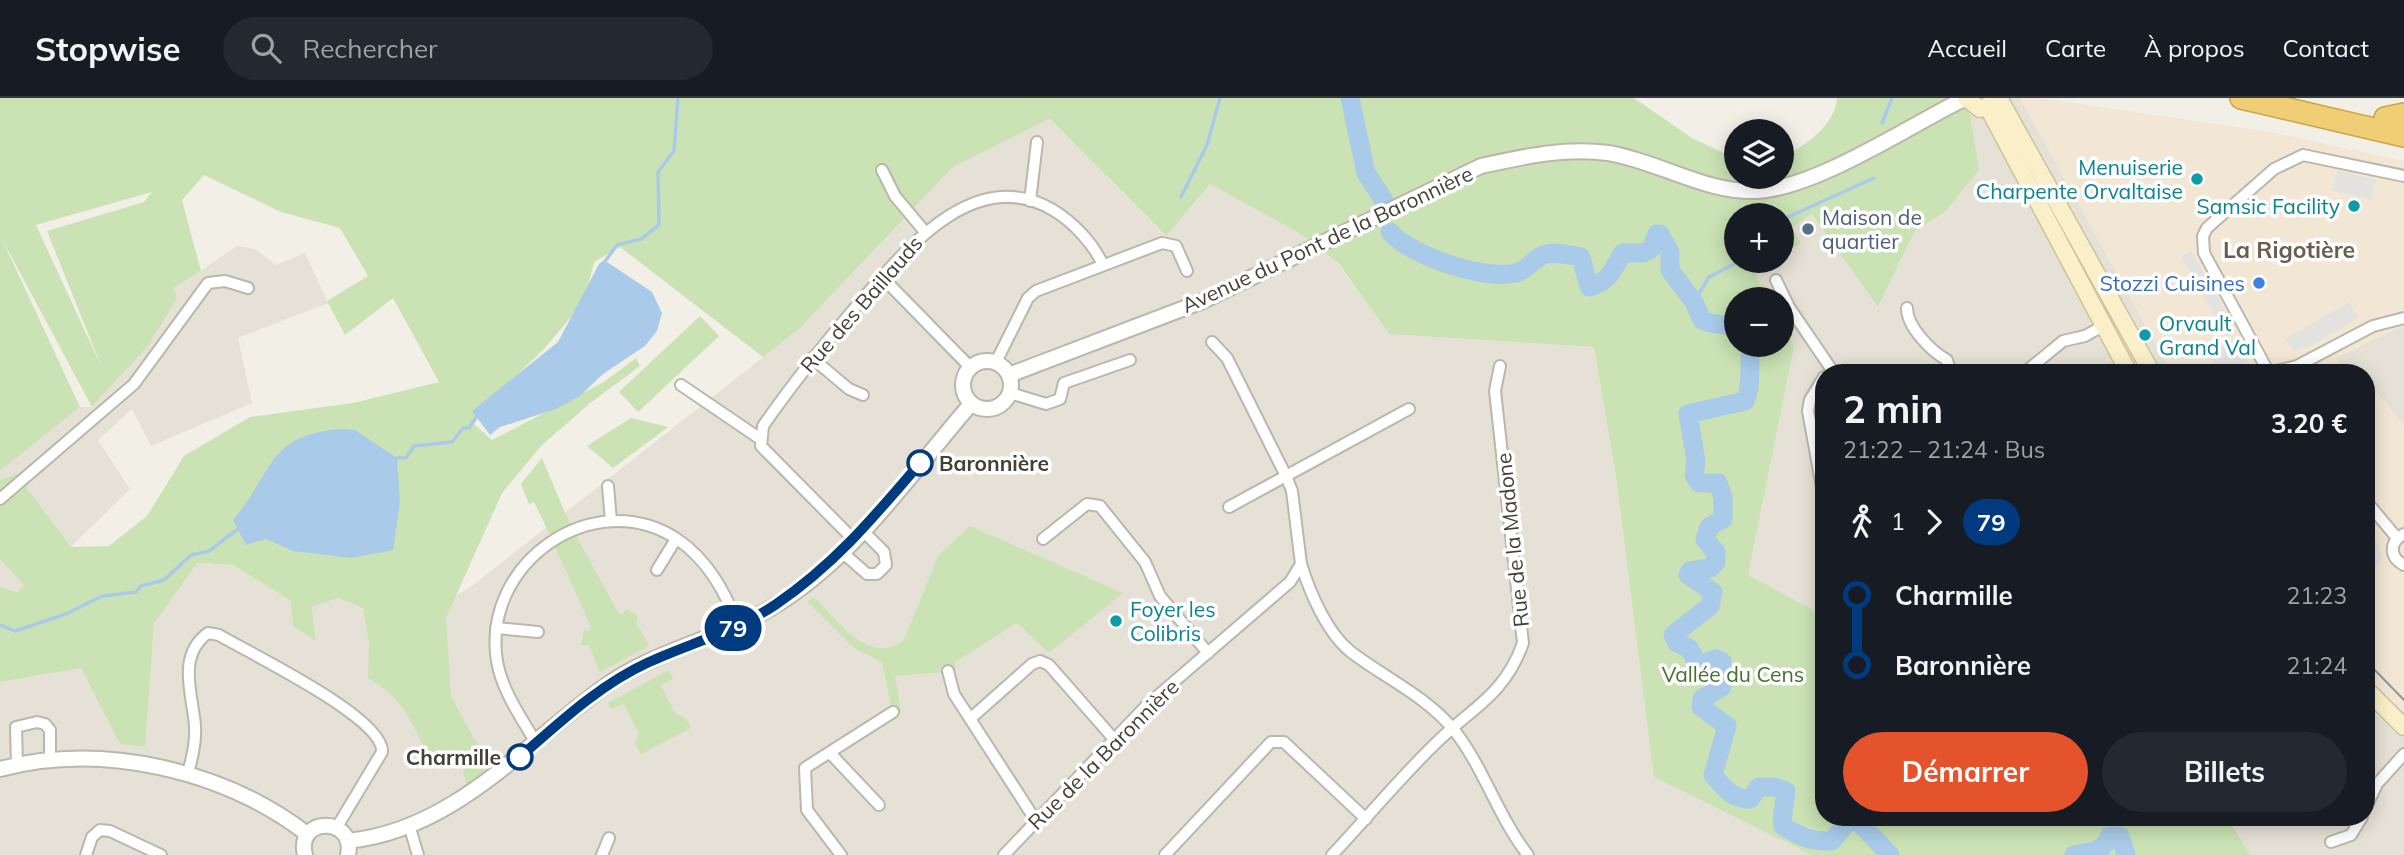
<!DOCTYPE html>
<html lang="fr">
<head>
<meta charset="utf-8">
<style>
	:root { --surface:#171b24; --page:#242831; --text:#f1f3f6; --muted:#9ea1a6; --line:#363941; --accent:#e4532c }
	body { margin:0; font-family:Mulish,sans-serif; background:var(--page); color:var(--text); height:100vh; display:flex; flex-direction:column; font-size:26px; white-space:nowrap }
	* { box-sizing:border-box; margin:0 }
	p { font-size:23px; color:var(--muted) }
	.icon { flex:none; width:38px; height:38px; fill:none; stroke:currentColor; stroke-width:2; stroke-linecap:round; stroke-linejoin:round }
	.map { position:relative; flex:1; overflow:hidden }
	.drawer { position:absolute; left:1815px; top:266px; width:560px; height:462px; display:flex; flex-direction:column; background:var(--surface); border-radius:28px; box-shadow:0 4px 18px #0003 }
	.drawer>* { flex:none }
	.badge { padding:0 14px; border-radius:23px; font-size:24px; line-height:46px }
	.controls { position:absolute; left:1724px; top:21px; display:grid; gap:14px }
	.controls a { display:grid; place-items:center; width:70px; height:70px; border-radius:50%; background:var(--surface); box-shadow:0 4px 18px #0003; font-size:35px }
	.map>.badge { position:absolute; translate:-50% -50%; box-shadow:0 0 0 4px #fff }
	.legs { display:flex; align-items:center; gap:10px; height:77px; padding:0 28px; font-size:23px }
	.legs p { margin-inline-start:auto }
	.head { display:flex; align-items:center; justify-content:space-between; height:119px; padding:0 28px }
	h1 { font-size:38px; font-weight:700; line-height:52px }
	.action { display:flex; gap:14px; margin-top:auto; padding:14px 28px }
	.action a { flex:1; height:80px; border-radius:42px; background:var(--accent); color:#fff; font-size:28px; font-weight:700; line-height:80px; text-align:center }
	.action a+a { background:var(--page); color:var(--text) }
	ul { padding:0 28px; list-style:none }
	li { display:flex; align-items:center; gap:24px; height:70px; font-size:26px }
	li i { display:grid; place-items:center; width:10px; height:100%; margin:0 9px; background:currentColor }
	li i::after { content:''; width:18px; height:18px; margin:-9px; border:5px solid; border-radius:50%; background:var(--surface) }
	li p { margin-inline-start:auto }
	li:first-child i { background:linear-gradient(#0000 50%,currentColor 0) }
	li:last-child i { background:linear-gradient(currentColor 50%,#0000 0) }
	header { display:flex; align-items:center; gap:42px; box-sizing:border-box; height:98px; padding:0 35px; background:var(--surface); border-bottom:2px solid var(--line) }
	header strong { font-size:33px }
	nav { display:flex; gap:38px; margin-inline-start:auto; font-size:24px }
	.search { width:490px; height:63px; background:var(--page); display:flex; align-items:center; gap:18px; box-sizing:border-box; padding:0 24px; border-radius:38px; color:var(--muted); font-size:26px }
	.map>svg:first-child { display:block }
	.residential { fill:#e5e1d6 }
	.commercial { fill:#f2e7d4 }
	.green { fill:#cae2b4; fill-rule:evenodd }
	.parking { fill:#e3e2df }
	.water { fill:#a9cbe9 }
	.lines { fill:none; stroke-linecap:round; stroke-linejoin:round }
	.stream { stroke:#a9cbe9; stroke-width:3.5 }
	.river { stroke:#a9cbe9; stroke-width:19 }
	.minor-casing { stroke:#bcb7ab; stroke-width:14 }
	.tertiary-casing { stroke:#bcb7ab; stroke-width:18 }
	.secondary-casing { stroke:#cdc39b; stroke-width:19 }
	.motorway-casing { stroke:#cda446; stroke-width:24 }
	.minor { stroke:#fff; stroke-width:10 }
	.tertiary { stroke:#fff; stroke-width:14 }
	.secondary { stroke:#f9f0ca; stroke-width:16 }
	.motorway { stroke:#efce75; stroke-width:21 }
	.tram { stroke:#959595; stroke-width:2 }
	.line-1-casing { stroke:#fff; stroke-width:16 }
	.line-1 { stroke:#003b80; stroke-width:10 }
	.culture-dot { fill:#0f9aa8; stroke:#fff; stroke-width:2.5 }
	.service-dot { fill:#5c6f8a; stroke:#fff; stroke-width:2.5 }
	.shop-dot { fill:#3f7fe0; stroke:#fff; stroke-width:2.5 }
	.stop-1-dot { fill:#fff; stroke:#003b80; stroke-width:3.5 }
	.labels { text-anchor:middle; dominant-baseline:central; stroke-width:7; stroke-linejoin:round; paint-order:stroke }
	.culture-label { font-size:21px; fill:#0d838f; stroke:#fff; text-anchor:end }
	.service-label { font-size:21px; fill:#4e5e75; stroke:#fff; text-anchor:start }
	.street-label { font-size:21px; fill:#444037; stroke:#fff }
	.shop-label { font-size:21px; fill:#366cbe; stroke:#fff; text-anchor:end }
	.stop-label { font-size:21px; font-weight:bold; fill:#444037; stroke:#fff; text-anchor:start }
	.park-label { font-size:21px; fill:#447030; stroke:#fff }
	.neighbourhood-label { font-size:23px; font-weight:bold; fill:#665e4f; stroke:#fff }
</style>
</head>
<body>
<header>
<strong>Stopwise</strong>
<div class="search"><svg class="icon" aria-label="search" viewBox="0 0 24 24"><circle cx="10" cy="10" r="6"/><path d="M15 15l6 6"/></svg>Rechercher</div>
<nav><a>Accueil</a><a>Carte</a><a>À propos</a><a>Contact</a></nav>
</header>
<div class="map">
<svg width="2404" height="757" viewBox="0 0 2404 757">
	<rect width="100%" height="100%" fill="#f2efe7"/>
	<!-- residential -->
	<g class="residential">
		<polygon points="1959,0 2020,0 2172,275 1824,275 1823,517 1748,477 1794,249 1782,216 1782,201 1771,201 1758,183 1755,168 1760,163 1782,163 1782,150 1793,150 1792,130 1812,116 1879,208 1915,133 1945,114"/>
		<polygon points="1050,21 1165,138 1210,86 1297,134 1339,167 1389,236 1594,249 1617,385 1654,678 1812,757 0,757 0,584 81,570 120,646 144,649 154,526 197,465 233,467 291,503 316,542 312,509 338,500 363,512 370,544 468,491 799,231 953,69"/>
		<polygon points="237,148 255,151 276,167 305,155 328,205 238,240 252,305 151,348 132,311 98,342 130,391 71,449 27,392 0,428 0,373 80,309 92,309 149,247 177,200 174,191"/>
		<polygon points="2404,227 2404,328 2377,294 2366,297 2366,275 2346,275 2335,260"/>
		<polygon points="0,436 25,487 19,494 0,489"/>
		<polygon points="2366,579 2404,614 2404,757 2250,757 2227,719 2366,719"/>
	</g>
	<!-- commercial -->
	<g class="commercial">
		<polygon points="2020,0 2040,0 2271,34 2404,63 2404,227 2336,260 2346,275 2172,275"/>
		<polygon points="2377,294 2404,328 2404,614 2366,579 2366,297"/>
	</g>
	<!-- green -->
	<g class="green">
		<path d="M0,0H1634L1692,40L1736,61V79H1782V60C1804,48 1835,28 1837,0H1959L1970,17L1979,72L1945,114L1915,133L1878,209L1812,116L1792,130L1801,145L1794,150H1782V117H1736V163H1760L1755,169L1758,183L1771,201H1736V247H1782V216L1794,249L1748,477L1823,517L1824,719H2227L2250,757H1812L1654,679L1617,385L1594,249L1389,236L1339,166L1297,134L1210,86L1166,138L1050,21L953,69L799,231L763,259L620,149L594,164L584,203L544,251L488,304L474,326L492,342L604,284L636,260L640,268L589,306L541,348L502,395L446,520L451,598L474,641L498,672L467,688L459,657L427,656C411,621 402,600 368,580L369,544L363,511L338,500L312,509L316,543L293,528L291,503L233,467L197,465L154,526L145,649L120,646L81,570L0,584V489L18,494L24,487L0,461V382L16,376L71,449L109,448L147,418L184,358L250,319L353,305L439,284L393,200L345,237L327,203L368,178L340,130L281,114L204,77L182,102L201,173L174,190L177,200L149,247L92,309L1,139L80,309L0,373ZM152,94L144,104L47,133L102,270L36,127Z"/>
		<polygon points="700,218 719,238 638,314 619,294"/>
		<polygon points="631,320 668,329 613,370 587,348"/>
		<polygon points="542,360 571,429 551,439 534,404 529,406 521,386"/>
		<path d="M970,428L1123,495L1049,555L1017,525L955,564L956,573L895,578L901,613L893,617L882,564L854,550L807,503L814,499C838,522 868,569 904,542L938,458Z"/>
		<polygon points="574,434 619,516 623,516 626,511 638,518 636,524 649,548 600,574 589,547 581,547 584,532 590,533 591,529 553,444"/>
		<polygon points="669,572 673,581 661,587 675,616 685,619 691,630 641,656 635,645 639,636 624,606 611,611 608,605"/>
	</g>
	<!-- parking -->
	<g class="parking">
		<polygon points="2337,72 2376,82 2371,102 2332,92"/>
		<polygon points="2191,153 2237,234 2227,239 2181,159"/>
		<polygon points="2349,204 2359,220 2309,249 2294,254 2285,241"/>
		<polygon points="2239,238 2248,255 2247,263 2226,275 2219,275 2209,256"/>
		<polygon points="2366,421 2382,457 2379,466 2366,476"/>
	</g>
	<!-- water -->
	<g class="water">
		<polygon points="604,162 652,194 662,215 657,233 645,248 603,276 580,298 556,311 500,329 490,337 472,313 558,244 599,166"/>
		<path d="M340,331L355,332L397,360L400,404L393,452L351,460L293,453L266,441L246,447L233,422C274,373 268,337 340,331Z"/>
	</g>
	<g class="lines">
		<!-- stream -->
		<g class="stream">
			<polyline points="1882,25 1892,0"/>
			<polyline points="1181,99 1207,47 1220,0"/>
			<polyline points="1782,125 1788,119 1874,80"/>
			<polyline points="606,162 617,147 641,141 659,127 658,74 674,53 678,0"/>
			<polyline points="1694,204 1709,179 1740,163"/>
			<polyline points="397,360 406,360 414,348 452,344 463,330 469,330 477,318"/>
			<polyline points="0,527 15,533 66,516 102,498 136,494 141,488 164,482 191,457 209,453 238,431"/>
		</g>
		<!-- river -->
		<g class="river">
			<polyline points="1350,0 1366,75 1385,104"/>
			<path d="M1390,134C1414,159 1482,182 1516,175C1526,173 1534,161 1543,157C1554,153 1570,157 1581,159L1589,189C1611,183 1612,172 1623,155H1643L1651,151L1657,136H1660L1670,154V172L1694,204L1702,222C1716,229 1726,224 1736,230"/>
			<path d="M1751,247C1748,265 1753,287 1745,303L1688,316L1696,363L1694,377L1699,385H1718L1723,399V421L1709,429L1705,442L1716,454V464L1710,470L1690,473L1688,477L1713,494L1710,508L1673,537L1677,545L1689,550L1698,567L1716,561L1722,564V589L1702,601L1701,609L1727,628L1713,677C1723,689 1733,702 1750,701L1759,689H1774L1786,693C1785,706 1781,716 1783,728C1800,739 1813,744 1832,743L1848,724L1856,721L1890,757"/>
			<path d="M2074,757C2089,753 2104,756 2109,738H2120L2126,757"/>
		</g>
		<defs>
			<g id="minor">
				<polyline points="882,72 895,98 925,134"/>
				<polyline points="1030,103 1037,44"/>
				<polyline points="882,179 970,269"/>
				<polyline points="1776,182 1789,209 1834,275"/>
				<path d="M1907,210C1907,229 1931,253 1947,262L1951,275"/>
				<polyline points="812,260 849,291 863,297"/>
				<polyline points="996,264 1028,200 1036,193 1162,145 1176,148 1187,173"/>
				<polyline points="2024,275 2063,243 2085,238 2103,228"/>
				<polyline points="2267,275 2297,268 2373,228 2404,220"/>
				<polyline points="2269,275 2204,155 2203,138 2207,130 2274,71 2303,57 2404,78"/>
				<polyline points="1824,279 1810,302 1808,313 1824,400"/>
				<polyline points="681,287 759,340"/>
				<polyline points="1010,295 1046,306 1060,301 1064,285 1130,262"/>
				<polyline points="608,388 611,423"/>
				<polyline points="0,401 134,286 208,185 225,183 248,190"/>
				<polyline points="2366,403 2397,440"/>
				<polyline points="1229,409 1409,311"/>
				<path d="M2404,436C2389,444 2389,459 2404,467"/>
				<polyline points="1043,441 1087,406 1100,408 1145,464 1160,498 1208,555"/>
				<path d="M854,442L761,348L763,328C793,285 825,245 859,205C904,154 974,65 1053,112C1073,124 1093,145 1103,167"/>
				<polyline points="843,455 867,476 877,476 886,467 884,454 863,433"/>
				<path d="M1301,466C1310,495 1327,535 1351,554C1385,580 1426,598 1454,632C1484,670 1498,719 1528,757"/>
				<polyline points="657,472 676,441"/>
				<polyline points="496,530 538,534"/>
				<polyline points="948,573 954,596 1036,723"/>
				<polyline points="970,621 1032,566 1040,563 1049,567 1113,640"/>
				<path d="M536,645C521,619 502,593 497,563C481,466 593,386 677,441C708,462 725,494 738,527"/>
				<polyline points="830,655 879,707"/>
				<polyline points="17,666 16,629 37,624 45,626 50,632 50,662"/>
				<path d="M187,677C192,662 196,644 195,628C193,598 176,558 208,535L219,537C249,555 385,620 382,654L337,729"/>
				<polyline points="2366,709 2377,686 2404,656"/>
				<polyline points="409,727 418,757"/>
				<polyline points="2331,744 2351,737 2362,719"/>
				<polyline points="86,757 92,739 100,732 110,733 161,757"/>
				<polyline points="602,757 609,740"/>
				<polyline points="841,757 807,712 805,670 893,614"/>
				<polyline points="1004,757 1147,607 1290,484 1301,466 1292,393 1286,378 1227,260 1212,244"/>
				<polyline points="1165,757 1271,644 1284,644 1366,721"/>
				<path d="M1332,757C1366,721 1398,682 1434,647C1471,610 1505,597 1523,545L1495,293L1500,268"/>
			</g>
			<g id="tertiary">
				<circle cx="987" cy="287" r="24"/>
				<path d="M1009,277L1203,203L1481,68C1522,59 1565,49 1608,55C1658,63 1705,95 1757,93C1817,90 1910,27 1966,0"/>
				<path d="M0,671C102,644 224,672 307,736"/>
				<path d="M348,743C454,732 523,647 604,589C654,553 718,541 771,510C853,462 910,376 971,306"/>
				<path d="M305,757C295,718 356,718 348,757"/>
			</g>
			<g id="secondary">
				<polyline points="1966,0 1980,11 1996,4"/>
				<polyline points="1999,0 2152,275"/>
				<polyline points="1988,10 2129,275"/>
				<polyline points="2366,591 2404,629"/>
			</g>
			<g id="motorway">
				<polyline points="2241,0 2404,38"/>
				<polyline points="2385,20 2404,16"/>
			</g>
		</defs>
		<!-- minor casing -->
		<use href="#minor" class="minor-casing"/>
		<!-- tertiary casing -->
		<use href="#tertiary" class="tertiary-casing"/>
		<!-- secondary casing -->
		<use href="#secondary" class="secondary-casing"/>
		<!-- motorway casing -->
		<use href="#motorway" class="motorway-casing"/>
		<!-- minor -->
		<use href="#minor" class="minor"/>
		<!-- tertiary -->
		<use href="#tertiary" class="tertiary"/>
		<!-- secondary -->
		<use href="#secondary" class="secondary"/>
		<!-- motorway -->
		<use href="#motorway" class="motorway"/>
		<!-- tram -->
		<polyline class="tram" points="2366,563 2404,602"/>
	</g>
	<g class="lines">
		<defs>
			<path id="line-1" d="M520,659C560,624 599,587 649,564C691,545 736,533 775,507C834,467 874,419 920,365"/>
		</defs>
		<!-- line-1 casing -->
		<use href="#line-1" class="line-1-casing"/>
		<!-- line-1 -->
		<use href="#line-1" class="line-1"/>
	</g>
	<!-- markers -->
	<g class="culture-dot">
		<circle cx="2197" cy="81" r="7"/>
		<circle cx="2354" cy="108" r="7"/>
		<circle cx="2145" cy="237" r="7"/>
		<circle cx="1116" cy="523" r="7"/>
	</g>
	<circle class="service-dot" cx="1808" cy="131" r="7"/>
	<circle class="shop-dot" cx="2259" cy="185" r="7"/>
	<g class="stop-1-dot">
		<circle cx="920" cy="365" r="12"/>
		<circle cx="520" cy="659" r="12"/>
	</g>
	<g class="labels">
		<!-- culture labels -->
		<g class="culture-label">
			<text x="2183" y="69">Menuiserie<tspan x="2183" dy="24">Charpente Orvaltaise</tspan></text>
			<text x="2340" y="108">Samsic Facility</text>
			<text x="2159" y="225" text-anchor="start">Orvault<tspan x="2159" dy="24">Grand Val</tspan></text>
			<text x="1130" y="511" text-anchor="start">Foyer les<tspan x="1130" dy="24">Colibris</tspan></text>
		</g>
		<!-- service labels -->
		<g class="service-label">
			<text x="1822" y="119">Maison de<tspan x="1822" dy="24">quartier</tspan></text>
		</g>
		<!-- street labels -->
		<g class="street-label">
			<text transform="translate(1327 141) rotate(-25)">Avenue du Pont de la Baronnière</text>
			<text transform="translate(861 206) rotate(-49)">Rue des Baillauds</text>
			<text transform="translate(1512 442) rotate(-96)">Rue de la Madone</text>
			<text transform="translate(1103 656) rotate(-45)">Rue de la Baronnière</text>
		</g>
		<!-- shop labels -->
		<g class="shop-label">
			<text x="2245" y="185">Stozzi Cuisines</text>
		</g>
		<!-- stop labels -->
		<g class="stop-label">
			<text x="939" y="365">Baronnière</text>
			<text x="501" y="659" text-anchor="end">Charmille</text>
		</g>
		<!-- park labels -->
		<g class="park-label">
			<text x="1733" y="576">Vallée du Cens</text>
		</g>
		<!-- neighbourhood labels -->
		<g class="neighbourhood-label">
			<text x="2289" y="151">La Rigotière</text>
		</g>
	</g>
</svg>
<div class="controls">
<a><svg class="icon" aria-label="layers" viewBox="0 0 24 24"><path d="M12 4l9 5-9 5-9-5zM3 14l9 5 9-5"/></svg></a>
<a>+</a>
<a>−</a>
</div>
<b class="badge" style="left:733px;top:530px;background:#003b80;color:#fff">79</b>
<section class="drawer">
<div class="head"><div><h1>2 min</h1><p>21:22 – 21:24 · Bus</p></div><b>3.20 €</b></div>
<div class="legs"><svg class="icon" aria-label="walk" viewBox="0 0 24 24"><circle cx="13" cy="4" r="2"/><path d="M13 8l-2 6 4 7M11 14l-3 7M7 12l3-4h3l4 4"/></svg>1<svg class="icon" aria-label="forward" viewBox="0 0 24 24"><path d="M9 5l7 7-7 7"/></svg><b class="badge" style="background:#003b80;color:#fff">79</b></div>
<ul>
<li><i style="color:#003b80"></i><b>Charmille</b><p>21:23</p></li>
<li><i style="color:#003b80"></i><b>Baronnière</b><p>21:24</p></li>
</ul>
<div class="action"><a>Démarrer</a><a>Billets</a></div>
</section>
</div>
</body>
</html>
